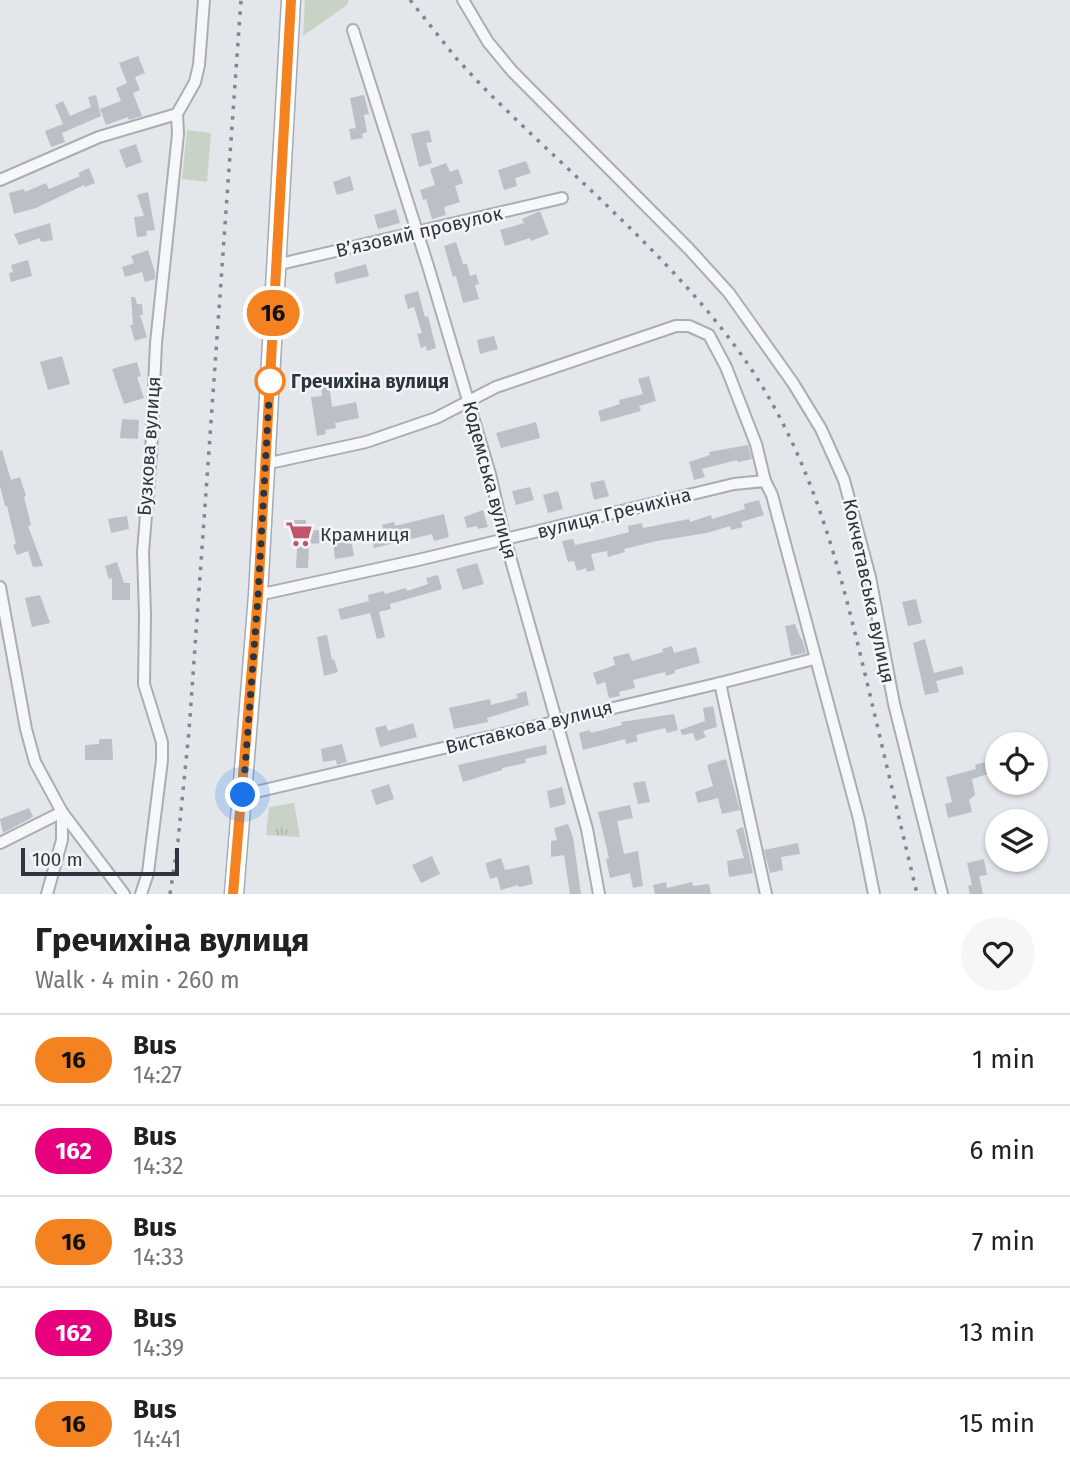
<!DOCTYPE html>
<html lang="en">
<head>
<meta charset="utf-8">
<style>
	:root { --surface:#fff; --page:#f6f6f6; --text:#202124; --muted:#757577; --line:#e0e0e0 }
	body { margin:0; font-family:"Fira Sans",sans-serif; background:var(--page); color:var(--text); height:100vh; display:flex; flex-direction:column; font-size:26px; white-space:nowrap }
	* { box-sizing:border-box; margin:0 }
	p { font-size:23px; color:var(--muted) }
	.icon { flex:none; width:38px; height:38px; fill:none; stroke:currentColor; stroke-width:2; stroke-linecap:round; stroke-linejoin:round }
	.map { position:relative; height:894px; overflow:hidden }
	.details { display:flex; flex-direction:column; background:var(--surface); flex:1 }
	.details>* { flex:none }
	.badge { padding:0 14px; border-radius:23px; font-size:24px; line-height:46px }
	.controls { position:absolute; left:985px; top:732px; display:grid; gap:14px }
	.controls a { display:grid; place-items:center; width:63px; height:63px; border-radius:50%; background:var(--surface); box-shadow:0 2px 5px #0004; font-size:35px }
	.scale { position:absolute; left:21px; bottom:18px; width:158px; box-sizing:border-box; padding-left:7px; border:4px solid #2d3541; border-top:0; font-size:19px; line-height:24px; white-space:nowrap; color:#2d3541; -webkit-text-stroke:5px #f3f5f7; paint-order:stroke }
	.you { position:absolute; width:35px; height:35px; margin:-18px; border:5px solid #fff; border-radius:50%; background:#1a73e8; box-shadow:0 0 0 10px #1a73e833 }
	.map>.badge { position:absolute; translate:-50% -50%; box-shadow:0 0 0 4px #fff }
	.round { display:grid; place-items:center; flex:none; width:74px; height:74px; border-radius:37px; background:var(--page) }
	.overview { display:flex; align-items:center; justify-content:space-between; height:119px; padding:0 35px }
	h1 { font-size:33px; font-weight:700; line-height:52px }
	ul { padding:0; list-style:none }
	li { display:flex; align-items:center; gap:21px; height:91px; padding:0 35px; border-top:2px solid var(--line) }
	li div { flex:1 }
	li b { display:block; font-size:26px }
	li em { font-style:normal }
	li .badge { min-width:77px; font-weight:700; text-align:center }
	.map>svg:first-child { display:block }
	.grass { fill:#c9d3c5 }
	.park { fill:url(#park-tufts) }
	.building { fill:#bbc0c6 }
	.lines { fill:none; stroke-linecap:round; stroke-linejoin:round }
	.street-casing { stroke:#a9adb4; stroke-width:14 }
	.primary-casing { stroke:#a4abb5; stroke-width:21 }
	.street { stroke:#f6f7f9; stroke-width:10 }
	.primary { stroke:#fff; stroke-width:18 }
	.rail { stroke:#7e8792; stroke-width:3.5; stroke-dasharray:3.5 7; stroke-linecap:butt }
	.line-casing { stroke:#fff; stroke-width:16 }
	.line { stroke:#f58220; stroke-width:10 }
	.walk { stroke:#2d3541; stroke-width:7; stroke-dasharray:0 12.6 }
	.stop-dot { fill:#fff; stroke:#f58220; stroke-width:3.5 }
	.labels { text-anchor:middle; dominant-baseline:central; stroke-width:5; stroke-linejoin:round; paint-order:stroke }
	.street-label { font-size:19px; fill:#2d3541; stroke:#f3f5f7 }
	.stop-label { font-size:19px; font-weight:bold; fill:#2d3541; stroke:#f3f5f7; text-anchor:start }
	.poi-label { font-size:19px; fill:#2d3541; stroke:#f3f5f7; text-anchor:start }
</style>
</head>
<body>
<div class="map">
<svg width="1070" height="894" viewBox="0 0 1070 894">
	<defs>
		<pattern id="park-tufts" width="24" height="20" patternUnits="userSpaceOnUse" patternTransform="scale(1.75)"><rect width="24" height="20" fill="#c9d3c5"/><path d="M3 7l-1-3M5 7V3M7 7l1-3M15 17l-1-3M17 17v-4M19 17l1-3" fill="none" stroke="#adb6aa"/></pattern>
	</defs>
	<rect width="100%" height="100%" fill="#e3e6ea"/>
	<!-- grass -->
	<g class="grass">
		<polygon points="305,0 349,0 347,5 303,36"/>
		<polygon points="187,130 211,133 207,182 182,179"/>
	</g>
	<!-- park -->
	<polygon class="park" points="294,803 300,837 266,835 269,807"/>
	<!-- building -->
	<g class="building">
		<polygon points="138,56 145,73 135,77 140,90 133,93 142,116 129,120 128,117 106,125 100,109 121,101 116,88 127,83 119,63"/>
		<polygon points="96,95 101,116 62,133 65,142 51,147 45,131 63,124 55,105 63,101 70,116 91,107 88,97"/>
		<polygon points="364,95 369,114 364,115 367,132 362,134 363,138 351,140 349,129 356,128 350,98"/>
		<polygon points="429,130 432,142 426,143 432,163 419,167 411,134"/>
		<polygon points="136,144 142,162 126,168 119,150"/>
		<polygon points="526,161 531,173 515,178 517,186 504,190 498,170"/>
		<polygon points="446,163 450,172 458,169 463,183 455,186 460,202 444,207 446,215 432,219 426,199 423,200 420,190 435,185 430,169"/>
		<polygon points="89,168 95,183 85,187 84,185 36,208 14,214 9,193 24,189 25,192 46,183 49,189 80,176 78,173"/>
		<polygon points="350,176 354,190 337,195 333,182"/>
		<polygon points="148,192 155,230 146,231 147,236 137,237 134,217 144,216 137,195"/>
		<polygon points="396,209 400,223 378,229 374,215"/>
		<polygon points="540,211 549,234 531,241 530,238 505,246 500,230 524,223 522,219"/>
		<polygon points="50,223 53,240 41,242 40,238 19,245 14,234"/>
		<polygon points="456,242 463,264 467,264 470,276 476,274 479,284 475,285 479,299 463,303 456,276 453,277 444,246"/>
		<polygon points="148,250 155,273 155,279 145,282 142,272 125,277 122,267 134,263 131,256"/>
		<polygon points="28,260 32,276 11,282 9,273 13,272 11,265"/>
		<polygon points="366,264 369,276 336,284 334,273"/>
		<polygon points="418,291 425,317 428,316 436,348 427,351 426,346 421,348 417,334 422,333 414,307 408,309 404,295"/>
		<polygon points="131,297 135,297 137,304 142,304 143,315 140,315 147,337 135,341 130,325 133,325"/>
		<polygon points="494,336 498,349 480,354 477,340"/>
		<polygon points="62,356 70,384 48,390 40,362"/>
		<polygon points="137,362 141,376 137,377 144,398 124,404 112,369"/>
		<polygon points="649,376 656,401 639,406 641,411 601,422 598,411 620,404 619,400 643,394 638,379"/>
		<polygon points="329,383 332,407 356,402 359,418 335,423 336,428 325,430 326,434 317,436 311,397 322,396 321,384"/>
		<polygon points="122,419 139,420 138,439 120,438"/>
		<polygon points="536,422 540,438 501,448 496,433"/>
		<polygon points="748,445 752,459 738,462 737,460 702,469 705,477 694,480 689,462 710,455 709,452"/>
		<polygon points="2,450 11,480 20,477 26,496 24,497 31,525 28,526 43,566 33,567 28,551 17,555 13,545 16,544 7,506 5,506 0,486 0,451"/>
		<polygon points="604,480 609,496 594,500 590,483"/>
		<polygon points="530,487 534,500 516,505 512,491"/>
		<polygon points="558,491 563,509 548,513 543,495"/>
		<polygon points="759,500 764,515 741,522 743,527 731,530 730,526 707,533 657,541 624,549 625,552 608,557 607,551 591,554 595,570 587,572 586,568 577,571 574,561 568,562 562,541 573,539 575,545 598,540 629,532 628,526 642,523 643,528 689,519 690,522 711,515 712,519 745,509 744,504"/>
		<polygon points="483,510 488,527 478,529 477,526 467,528 464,517"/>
		<polygon points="444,514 449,537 434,541 432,534 374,548 372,538 385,534 382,525 394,522 395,526"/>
		<polygon points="127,516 129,529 111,533 108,519"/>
		<polygon points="293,520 306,520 306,531 319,530 320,537 350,532 354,556 335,559 333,542 309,544 308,568 296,568 297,547 292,547"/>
		<polygon points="117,562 124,583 130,583 130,600 112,600 112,578 109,579 105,566"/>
		<polygon points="477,563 484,584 463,590 456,569"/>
		<polygon points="438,575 442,589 390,604 391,609 379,612 385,637 377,639 370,613 341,620 338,609 369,601 368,595 384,591 385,594 406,588 407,591 428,584 426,578"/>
		<polygon points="40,595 50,623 32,627 25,598"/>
		<polygon points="916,599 922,623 908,626 902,602"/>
		<polygon points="795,624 801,639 802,639 806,653 791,656 785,626"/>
		<polygon points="327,635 332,660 334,659 338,672 324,676 317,637"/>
		<polygon points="925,639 934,673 962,666 964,674 936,681 939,692 925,695 913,643"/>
		<polygon points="672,646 674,653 696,647 700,663 675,670 675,673 666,676 665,672 633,680 635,688 619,692 620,696 609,698 605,682 597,685 593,673 615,665 613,657 629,653 632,661 663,652 662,649"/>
		<polygon points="526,691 529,705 487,718 488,722 454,729 449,708 490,699 491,705 518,698 516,694"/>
		<polygon points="713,706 717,727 703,731 706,737 696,741 693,733 682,735 680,730 705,721 703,708"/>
		<polygon points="674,714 678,730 667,733 665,728 636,735 638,741 626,744 625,739 583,750 579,733 590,730 591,733 622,725 621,722"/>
		<polygon points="413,723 417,737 380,747 375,728 386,725 388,731"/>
		<polygon points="99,739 112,739 113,760 85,760 85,745 99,744"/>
		<polygon points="342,744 347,762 337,765 336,760 323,762 321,749"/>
		<polygon points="546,745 547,754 525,759 526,763 502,768 502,770 463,782 458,765"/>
		<polygon points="726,759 740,810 722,814 718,798 698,803 695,792 713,786 707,765"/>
		<polygon points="985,762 988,774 972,779 975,795 969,800 972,812 948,818 945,804 952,802 946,777 976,769 975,765"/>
		<polygon points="645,781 650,802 638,804 633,783"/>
		<polygon points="389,784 394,799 376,805 371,790"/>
		<polygon points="562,787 566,804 550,808 547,791"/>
		<polygon points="630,805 633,818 617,821 624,854 638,851 643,886 633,888 630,873 610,878 606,859 609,858 598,812"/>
		<polygon points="29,808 33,817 3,833 0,819"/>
		<polygon points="568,824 573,837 581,894 570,894 564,855 551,857 551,841 557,840 554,828"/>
		<polygon points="743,827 753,873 729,877 727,861 744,858 736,830"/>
		<polygon points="798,843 800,854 781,857 783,870 770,873 764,850"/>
		<polygon points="432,856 440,874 421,883 412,865"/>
		<polygon points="501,858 505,870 529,865 533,884 519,887 518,885 501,890 497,877 490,879 486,866 486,863"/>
		<polygon points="984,859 987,875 979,876 983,894 970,894 968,886 972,885 967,863"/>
		<polygon points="666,882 667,888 692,882 693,886 709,884 711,894 655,894 653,885"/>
	</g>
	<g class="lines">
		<defs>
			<g id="street">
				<polyline points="463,0 488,42 512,71 689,249 729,293 793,383 821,429 844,480 870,577 894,704 942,894"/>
				<polyline points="353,30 428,266 490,474 505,539 587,829 599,894"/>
				<polyline points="0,180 99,137 177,114"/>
				<polyline points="276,265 562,198"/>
				<polyline points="265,464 366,442 436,418 496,387 676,326 689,326 709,335 726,367 756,444 765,481 772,495 859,819 874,894"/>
				<polyline points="0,587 26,729 35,762 62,812 124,894"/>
				<polyline points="258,595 418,560 734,484 765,481"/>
				<polyline points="720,683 766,894"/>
				<polyline points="243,795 720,683 814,659"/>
				<polyline points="0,843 62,812 62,840 47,894"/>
				<polyline points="141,894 148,873 162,760 162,742 144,684 145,615 143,552 151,454 156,343 178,134 177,114 195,82 199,65 204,0"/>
			</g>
			<polyline id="primary" points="234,894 258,595 291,0"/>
		</defs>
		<!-- street casing -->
		<use href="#street" class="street-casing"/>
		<!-- primary casing -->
		<use href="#primary" class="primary-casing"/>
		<!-- street -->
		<use href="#street" class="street"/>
		<!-- primary -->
		<use href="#primary" class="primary"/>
		<!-- rail -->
		<g class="rail">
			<path d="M410,0L456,58L482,86C569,174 674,258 745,360C812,456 839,566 866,678C883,750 900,822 917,894"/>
			<polyline points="170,894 178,841 189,731 241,0"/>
		</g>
	</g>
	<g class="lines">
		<defs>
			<polyline id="line" points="233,894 258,596 291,0"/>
		</defs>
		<!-- line casing -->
		<use href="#line" class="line-casing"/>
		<!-- line -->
		<use href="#line" class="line"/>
		<!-- walk -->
		<polyline class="walk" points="243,795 258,596 270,381"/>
	</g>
	<!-- icons -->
	<defs>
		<symbol id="supermarket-bare" viewBox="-9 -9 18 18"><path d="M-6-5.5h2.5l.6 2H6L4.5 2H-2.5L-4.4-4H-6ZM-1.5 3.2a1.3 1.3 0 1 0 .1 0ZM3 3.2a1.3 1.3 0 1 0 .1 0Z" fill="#c2556c" stroke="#f3f5f7" stroke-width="2.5" paint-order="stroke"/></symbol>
	</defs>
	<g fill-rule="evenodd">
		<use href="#supermarket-bare" x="280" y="515" width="38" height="38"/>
	</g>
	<!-- markers -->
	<circle class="stop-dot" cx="270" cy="381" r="14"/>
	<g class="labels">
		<!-- street labels -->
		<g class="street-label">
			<text transform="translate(419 232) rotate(-13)">Вʼязовий провулок</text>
			<text transform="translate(149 446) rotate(-86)">Бузкова вулиця</text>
			<text transform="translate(490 480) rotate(75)">Кодемська вулиця</text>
			<text transform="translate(614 513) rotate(-14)">вулиця Гречихіна</text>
			<text transform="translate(869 591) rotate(78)">Кокчетавська вулиця</text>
			<text transform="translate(529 727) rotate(-14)">Виставкова вулиця</text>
		</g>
		<!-- stop labels -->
		<g class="stop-label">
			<text x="291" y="381">Гречихіна вулиця</text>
		</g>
		<!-- poi labels -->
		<g class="poi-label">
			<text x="320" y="534">Крамниця</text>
		</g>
	</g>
</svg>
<div class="controls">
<a><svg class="icon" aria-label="locate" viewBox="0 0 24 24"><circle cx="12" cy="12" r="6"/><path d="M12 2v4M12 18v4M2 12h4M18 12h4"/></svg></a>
<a><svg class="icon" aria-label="layers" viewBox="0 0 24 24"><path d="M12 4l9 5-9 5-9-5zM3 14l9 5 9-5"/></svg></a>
</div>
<div class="scale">100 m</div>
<div class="you" style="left:243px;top:795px"></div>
<b class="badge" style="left:273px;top:313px;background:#f58220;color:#111">16</b>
</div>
<section class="details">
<div class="overview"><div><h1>Гречихіна вулиця</h1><p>Walk · 4 min · 260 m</p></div><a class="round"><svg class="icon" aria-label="heart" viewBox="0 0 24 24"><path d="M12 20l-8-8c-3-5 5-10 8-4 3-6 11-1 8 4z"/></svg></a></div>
<ul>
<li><span class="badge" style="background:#f58220;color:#111">16</span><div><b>Bus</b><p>14:27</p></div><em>1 min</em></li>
<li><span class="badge" style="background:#e6007e;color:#fff">162</span><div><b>Bus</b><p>14:32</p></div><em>6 min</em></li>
<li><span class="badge" style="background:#f58220;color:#111">16</span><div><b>Bus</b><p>14:33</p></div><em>7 min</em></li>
<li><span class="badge" style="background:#e6007e;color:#fff">162</span><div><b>Bus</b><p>14:39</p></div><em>13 min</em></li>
<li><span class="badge" style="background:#f58220;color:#111">16</span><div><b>Bus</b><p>14:41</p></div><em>15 min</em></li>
</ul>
</section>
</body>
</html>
